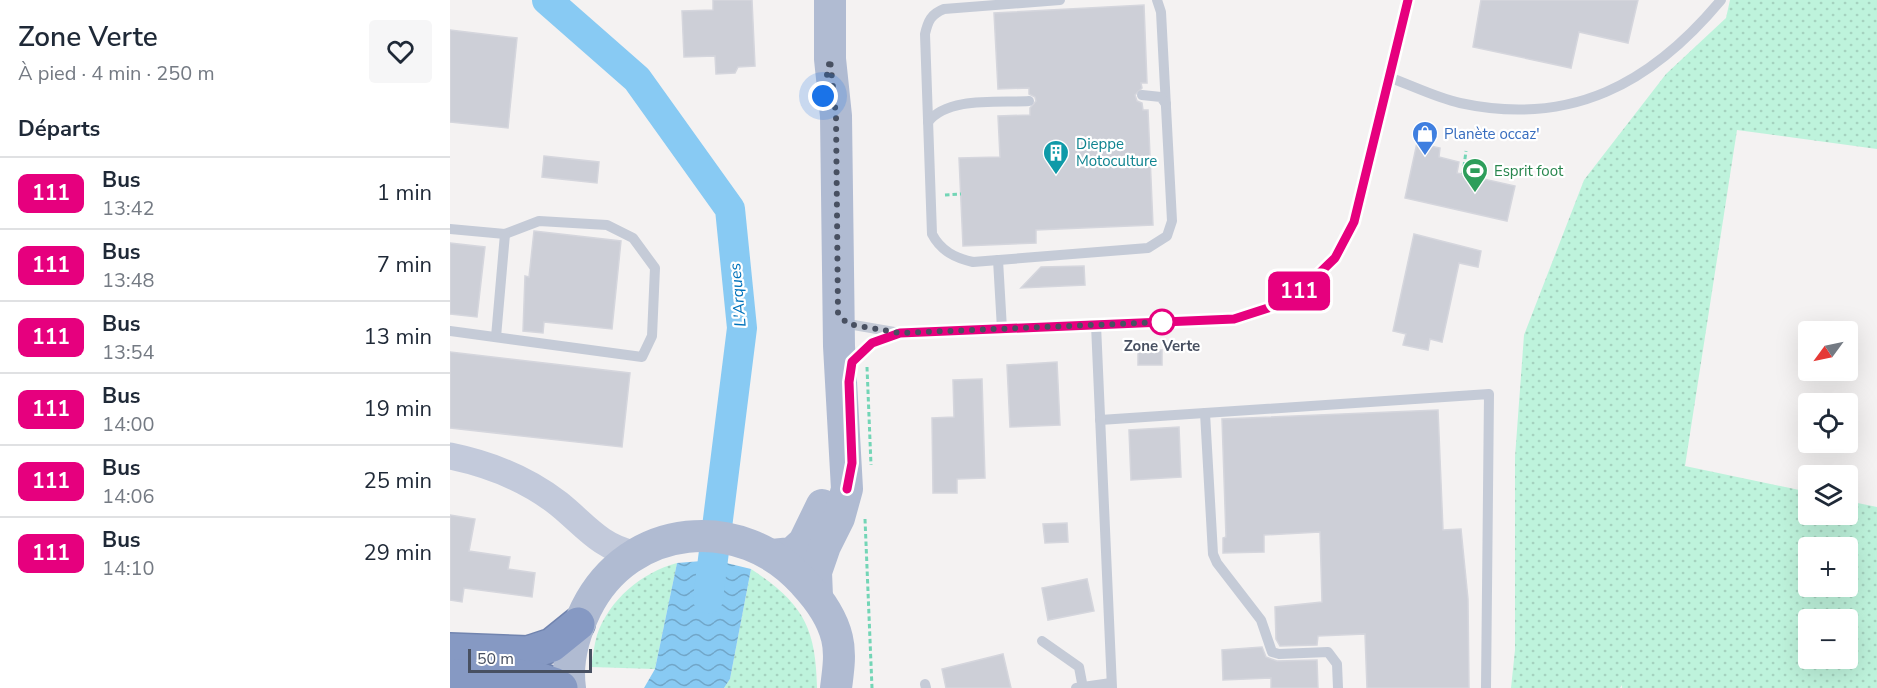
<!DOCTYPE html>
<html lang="fr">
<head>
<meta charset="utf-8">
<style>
	:root { --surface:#fff; --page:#f6f6f7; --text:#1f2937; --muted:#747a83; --line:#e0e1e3 }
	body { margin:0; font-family:"Nunito Sans",sans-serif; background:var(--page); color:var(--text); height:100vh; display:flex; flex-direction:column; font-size:22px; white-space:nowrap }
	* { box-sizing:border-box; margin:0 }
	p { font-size:20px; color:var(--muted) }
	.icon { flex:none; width:33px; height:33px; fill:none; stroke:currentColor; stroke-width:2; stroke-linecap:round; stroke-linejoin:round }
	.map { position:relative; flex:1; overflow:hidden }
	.side { display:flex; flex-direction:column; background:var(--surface); width:450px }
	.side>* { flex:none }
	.badge { padding:0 12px; border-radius:9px; font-size:21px; line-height:39px }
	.needle { width:39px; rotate:237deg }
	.controls { position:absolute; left:1348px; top:321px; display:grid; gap:12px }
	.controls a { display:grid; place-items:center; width:60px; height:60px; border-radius:6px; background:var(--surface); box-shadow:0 6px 24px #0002; font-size:30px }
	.scale { position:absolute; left:18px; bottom:15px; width:124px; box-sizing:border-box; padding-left:6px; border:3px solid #485061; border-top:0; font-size:16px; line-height:21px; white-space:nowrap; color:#485061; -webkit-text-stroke:4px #fff; paint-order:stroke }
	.you { position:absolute; width:30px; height:30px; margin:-15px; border:4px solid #fff; border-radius:50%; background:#1a73e8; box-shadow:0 0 0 9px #1a73e833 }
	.map>.badge { position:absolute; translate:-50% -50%; box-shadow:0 0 0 3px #fff }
	h2 { padding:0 18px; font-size:22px; line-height:54px }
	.round { display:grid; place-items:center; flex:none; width:63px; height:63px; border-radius:6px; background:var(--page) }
	.summary { display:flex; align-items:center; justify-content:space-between; height:102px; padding:0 18px }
	h1 { font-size:28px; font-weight:600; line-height:45px }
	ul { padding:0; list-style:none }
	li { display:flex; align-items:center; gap:18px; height:72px; padding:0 18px; border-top:2px solid var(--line) }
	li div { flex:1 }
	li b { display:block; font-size:22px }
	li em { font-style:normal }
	li .badge { min-width:66px; font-weight:700; text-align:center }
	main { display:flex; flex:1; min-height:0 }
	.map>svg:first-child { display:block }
	.green { fill:url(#green-dots); fill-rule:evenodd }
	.water { fill:url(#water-waves) }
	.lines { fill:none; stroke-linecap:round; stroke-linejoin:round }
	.river { stroke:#88caf3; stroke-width:30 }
	.building { fill:#cdcfd7; stroke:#d5d6dd; stroke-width:1.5 }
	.highway-casing { stroke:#7184af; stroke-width:36 }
	.path { stroke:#73d5b6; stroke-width:3; stroke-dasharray:4.5 3; stroke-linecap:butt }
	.lane { stroke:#c5cbd7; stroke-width:10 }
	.secondary { stroke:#c3cadb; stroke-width:27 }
	.primary { stroke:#b0bbd2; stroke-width:32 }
	.highway { stroke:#8699c3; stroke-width:33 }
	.line-casing { stroke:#fff; stroke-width:14 }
	.line { stroke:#e6007e; stroke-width:9 }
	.walk { stroke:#485061; stroke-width:6; stroke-dasharray:0 10.8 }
	.stop-dot { fill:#fff; stroke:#e6007e; stroke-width:3 }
	.labels { text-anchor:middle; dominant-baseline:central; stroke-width:4.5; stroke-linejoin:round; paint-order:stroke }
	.shop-label { font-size:15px; fill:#366cbe; stroke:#fff; text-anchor:start }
	.culture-label { font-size:15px; fill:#0d838f; stroke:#fff; text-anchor:start }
	.leisure-label { font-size:15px; fill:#27864d; stroke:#fff; text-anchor:start }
	.stop-label { font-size:15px; font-weight:bold; fill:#485061; stroke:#fff }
	.water-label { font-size:16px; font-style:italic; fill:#0172bb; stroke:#fff }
</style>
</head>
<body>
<main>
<section class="side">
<div class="summary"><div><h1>Zone Verte</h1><p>À pied · 4 min · 250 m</p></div><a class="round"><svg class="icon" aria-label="heart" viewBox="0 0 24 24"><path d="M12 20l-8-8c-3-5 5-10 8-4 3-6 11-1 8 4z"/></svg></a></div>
<h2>Départs</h2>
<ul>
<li><span class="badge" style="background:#e6007e;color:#fff">111</span><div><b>Bus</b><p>13:42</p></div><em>1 min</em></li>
<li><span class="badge" style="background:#e6007e;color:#fff">111</span><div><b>Bus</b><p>13:48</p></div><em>7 min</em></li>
<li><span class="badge" style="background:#e6007e;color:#fff">111</span><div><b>Bus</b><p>13:54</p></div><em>13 min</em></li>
<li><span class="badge" style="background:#e6007e;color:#fff">111</span><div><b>Bus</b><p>14:00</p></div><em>19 min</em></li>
<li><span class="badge" style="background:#e6007e;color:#fff">111</span><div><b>Bus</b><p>14:06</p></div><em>25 min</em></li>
<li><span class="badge" style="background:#e6007e;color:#fff">111</span><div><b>Bus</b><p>14:10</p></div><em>29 min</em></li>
</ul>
</section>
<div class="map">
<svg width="1427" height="688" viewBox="0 0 1427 688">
	<defs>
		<pattern id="green-dots" width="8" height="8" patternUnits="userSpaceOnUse" patternTransform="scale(1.5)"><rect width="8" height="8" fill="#bef3dc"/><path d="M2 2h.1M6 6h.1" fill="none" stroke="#a5d2bf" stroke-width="1.8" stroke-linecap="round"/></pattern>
		<pattern id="water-waves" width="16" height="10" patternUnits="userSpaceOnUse" patternTransform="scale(1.5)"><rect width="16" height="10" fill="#88caf3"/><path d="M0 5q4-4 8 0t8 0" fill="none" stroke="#71a6c8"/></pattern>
	</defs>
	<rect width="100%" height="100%" fill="#f4f2f2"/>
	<!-- green -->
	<g class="green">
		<path d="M1280,0H1427V149L1287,130L1235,466L1359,492V514H1398V501L1427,507V688H1172V685L1170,688H1061L1065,650V457L1074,335L1134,180L1216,74L1276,18ZM1359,548H1398V586H1359ZM1359,620H1398V658H1359Z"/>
		<path d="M227,563L205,669L141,667C143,657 144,645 147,635C159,600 192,572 227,563Z"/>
		<path d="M301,569C352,603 366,626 367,688H274L280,679Z"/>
	</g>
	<!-- water -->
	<polygon class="water" points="264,560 301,569 280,679 274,688 194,688 205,669 227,563"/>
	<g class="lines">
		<!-- river -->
		<polyline class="river" points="97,0 187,79 280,209 292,328 258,599"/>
	</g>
	<!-- building -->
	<g class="building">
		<polygon points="263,0 302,0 305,66 288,67 285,73 266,74 265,56 234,57 232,11 263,10"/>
		<polygon points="1031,0 1188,0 1178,43 1129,32 1121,68 1023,47"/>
		<polygon points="694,5 697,83 691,83 692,88 685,95 687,101 692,103 693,110 698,110 703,225 586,230 586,243 513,246 509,158 550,157 548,116 580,115 580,108 586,101 585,97 579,94 579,88 548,89 544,13"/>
		<polygon points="0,30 67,38 58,128 0,122"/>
		<polygon points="967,143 990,148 989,157 1009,162 1007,173 1065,186 1057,221 955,198"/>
		<polygon points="94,156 149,162 147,183 92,177"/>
		<polygon points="84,231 171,241 162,329 94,322 93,333 73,331 75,276 79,277"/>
		<polygon points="964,234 1031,251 1028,267 1009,263 992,342 980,339 978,350 953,345 956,334 943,331"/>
		<polygon points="0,243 35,247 27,317 0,314"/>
		<polygon points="634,266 635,285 571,288 591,267"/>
		<rect x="688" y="350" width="24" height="15"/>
		<polygon points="0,352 180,373 172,447 0,428"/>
		<polygon points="607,362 610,425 560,427 557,365"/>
		<polygon points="532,379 535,478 507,479 507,493 483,493 482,418 504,417 503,380"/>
		<polygon points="988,410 993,530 1011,529 1018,599 1019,688 917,688 915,634 868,636 867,645 830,646 826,639 825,607 872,602 870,532 814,535 814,552 773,553 773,538 776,537 772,419"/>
		<polygon points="729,427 731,477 681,480 679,430"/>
		<polygon points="0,515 25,519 19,551 60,557 58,569 85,573 82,597 14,588 12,602 0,600"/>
		<polygon points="617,523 618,542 595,543 593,524"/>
		<polygon points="637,579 644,611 598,620 592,588"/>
		<polygon points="812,647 816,657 827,661 867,660 868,688 821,688 821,678 773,680 772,650"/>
		<polygon points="553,654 561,688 496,688 492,669"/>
	</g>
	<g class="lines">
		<defs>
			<g id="highway">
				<polyline points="0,650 78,653 102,645 128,624"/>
				<path d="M0,676C34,676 81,670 111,688"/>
			</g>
		</defs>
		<!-- highway casing -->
		<use href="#highway" class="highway-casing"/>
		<!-- path -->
		<g class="path">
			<polyline points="980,146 981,142"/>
			<polyline points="1013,174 1016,151"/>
			<polyline points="495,195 511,194"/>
			<polyline points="417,367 421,465"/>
			<polyline points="415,519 422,688"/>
		</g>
		<!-- lane -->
		<g class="lane">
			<path d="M610,0L494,9C481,14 478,21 475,34L482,234C491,251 505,258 523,262L698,248L717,236L722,221L711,12L707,0"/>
			<path d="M941,78C963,86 987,98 1010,103C1121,127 1201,84 1271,0"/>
			<polyline points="692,95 711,97 716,104"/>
			<path d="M478,122C498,96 550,103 579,101"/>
			<polyline points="0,229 55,234 89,221 157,225 183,238 205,268 202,336 192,357 0,331"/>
			<polyline points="548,260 552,329"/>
			<polyline points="394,320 398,324 450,333 784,319 824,306 857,286 885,258 904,222 958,0"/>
			<polyline points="646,325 662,688"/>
			<polyline points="46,337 55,234"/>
			<path d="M401,370C405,348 429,340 447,334"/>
			<polyline points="755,413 763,554 767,563 811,620 822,652 829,654 878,652 887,664 888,688"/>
			<polyline points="650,420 1039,394 1036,688"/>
			<polyline points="592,641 629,667 633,688"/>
			<polyline points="475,684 476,688"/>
			<polyline points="626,688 661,683"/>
		</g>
		<!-- secondary -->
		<path class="secondary" d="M0,456C39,464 77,479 109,504C135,525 150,547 184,554"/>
		<!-- primary -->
		<g class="primary">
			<polyline points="322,555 342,553 354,542 372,505"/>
			<polyline points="367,597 366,572 375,546 389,518 397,489 389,346 386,116 380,59 380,0"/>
			<path d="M120,688C116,660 124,634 136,609C179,522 291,512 354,583C368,598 382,617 387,638C391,654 388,672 386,688"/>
		</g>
		<!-- highway -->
		<use href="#highway" class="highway"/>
	</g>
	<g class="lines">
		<defs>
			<polyline id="line" points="397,489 402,463 399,382 402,362 422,343 450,333 784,319 824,306 856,286 885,258 904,222 958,0"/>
		</defs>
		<!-- line casing -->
		<use href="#line" class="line-casing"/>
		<!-- line -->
		<use href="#line" class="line"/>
		<!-- walk -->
		<polyline class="walk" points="373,96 380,59 386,116 388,314 398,324 450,333 715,322 712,322"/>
	</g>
	<!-- icons -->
	<defs>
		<symbol id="shop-pin" viewBox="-11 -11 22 30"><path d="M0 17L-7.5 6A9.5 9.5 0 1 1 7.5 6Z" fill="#3f7fe0" stroke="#fff"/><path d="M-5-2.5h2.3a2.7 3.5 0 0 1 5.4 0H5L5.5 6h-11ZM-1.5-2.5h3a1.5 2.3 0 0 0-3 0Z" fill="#fff"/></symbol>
		<symbol id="building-pin" viewBox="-11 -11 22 30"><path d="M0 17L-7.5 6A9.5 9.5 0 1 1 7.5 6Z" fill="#0f9aa8" stroke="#fff"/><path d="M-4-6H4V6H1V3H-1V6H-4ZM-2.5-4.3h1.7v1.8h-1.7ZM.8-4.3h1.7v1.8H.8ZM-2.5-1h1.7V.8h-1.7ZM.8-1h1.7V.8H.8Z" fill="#fff"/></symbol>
		<symbol id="stadium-pin" viewBox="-11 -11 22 30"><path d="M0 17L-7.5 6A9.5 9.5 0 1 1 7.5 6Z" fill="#2e9e5b" stroke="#fff"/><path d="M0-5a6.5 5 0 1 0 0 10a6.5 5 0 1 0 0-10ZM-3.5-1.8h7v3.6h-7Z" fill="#fff"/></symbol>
	</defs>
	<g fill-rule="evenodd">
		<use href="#shop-pin" x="960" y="119" width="30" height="40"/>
		<use href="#building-pin" x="591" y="138" width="30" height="40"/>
		<use href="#stadium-pin" x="1010" y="156" width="30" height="40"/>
	</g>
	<!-- markers -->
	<circle class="stop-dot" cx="712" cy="322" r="12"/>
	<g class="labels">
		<!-- shop labels -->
		<g class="shop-label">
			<text x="994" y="134">Planète occaz'</text>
		</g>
		<!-- culture labels -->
		<g class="culture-label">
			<text x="626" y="144">Dieppe<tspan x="626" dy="17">Motoculture</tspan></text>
		</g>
		<!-- leisure labels -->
		<g class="leisure-label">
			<text x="1044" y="171">Esprit foot</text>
		</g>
		<!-- stop labels -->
		<g class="stop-label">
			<text x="712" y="346">Zone Verte</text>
		</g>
		<!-- water labels -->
		<g class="water-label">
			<text transform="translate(288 295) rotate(-95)">L'Arques</text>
		</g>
	</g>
</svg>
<div class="controls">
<a><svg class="needle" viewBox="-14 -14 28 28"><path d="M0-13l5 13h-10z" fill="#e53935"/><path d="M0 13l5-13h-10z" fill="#747a83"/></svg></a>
<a><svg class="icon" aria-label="locate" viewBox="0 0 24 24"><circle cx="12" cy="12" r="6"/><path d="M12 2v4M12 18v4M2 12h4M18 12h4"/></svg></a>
<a><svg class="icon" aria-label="layers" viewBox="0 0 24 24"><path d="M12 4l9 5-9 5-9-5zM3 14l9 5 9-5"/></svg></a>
<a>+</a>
<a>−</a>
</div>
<div class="scale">50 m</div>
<div class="you" style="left:373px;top:96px"></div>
<b class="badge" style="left:849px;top:291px;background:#e6007e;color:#fff">111</b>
</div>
</main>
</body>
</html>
